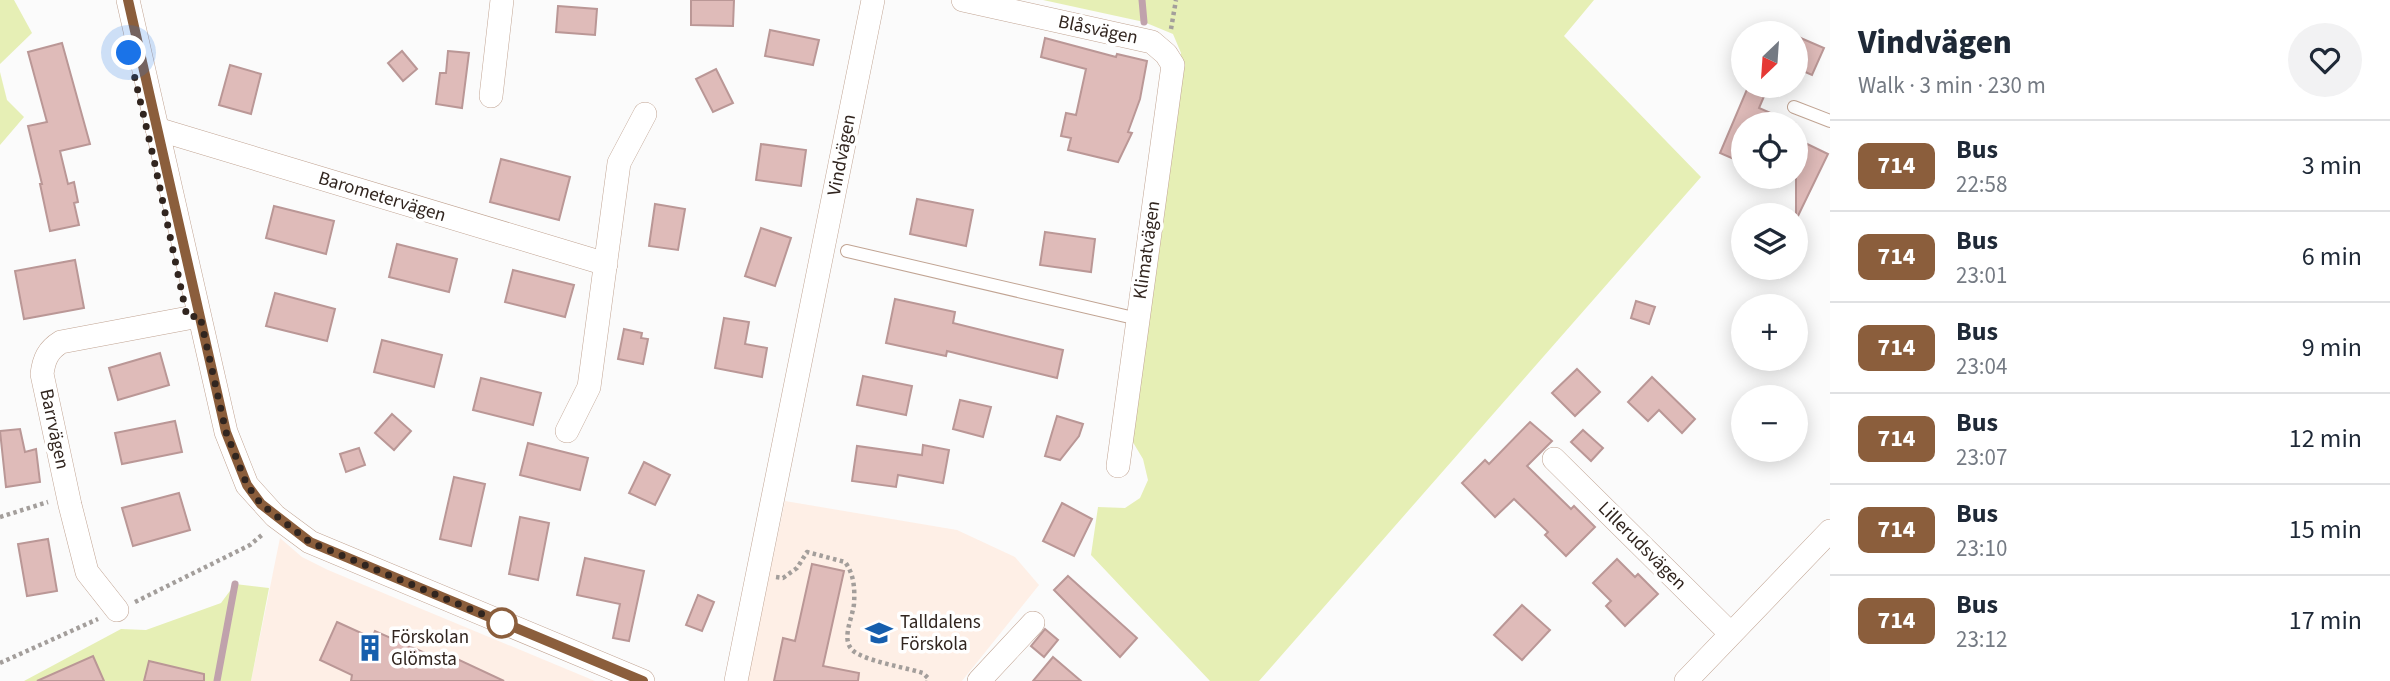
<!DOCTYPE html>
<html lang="en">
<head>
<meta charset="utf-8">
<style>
	:root { --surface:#fff; --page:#f2f2f3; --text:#1f2937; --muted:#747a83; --line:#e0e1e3 }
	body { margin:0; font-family:"Source Sans 3",sans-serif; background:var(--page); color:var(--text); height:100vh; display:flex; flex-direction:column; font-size:26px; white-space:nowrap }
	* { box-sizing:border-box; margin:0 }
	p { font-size:23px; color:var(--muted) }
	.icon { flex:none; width:38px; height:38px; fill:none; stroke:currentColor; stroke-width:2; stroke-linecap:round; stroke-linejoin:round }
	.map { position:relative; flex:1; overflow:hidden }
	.details { display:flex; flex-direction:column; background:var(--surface); width:560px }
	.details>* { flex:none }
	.badge { padding:0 14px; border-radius:10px; font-size:24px; line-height:46px }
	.needle { width:46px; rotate:205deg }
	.buttons { position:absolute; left:1731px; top:21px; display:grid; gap:14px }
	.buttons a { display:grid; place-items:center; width:77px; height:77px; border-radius:50%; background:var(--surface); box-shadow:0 4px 18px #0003; font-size:35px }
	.you { position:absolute; width:35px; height:35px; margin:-18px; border:5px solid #fff; border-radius:50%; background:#1a73e8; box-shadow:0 0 0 10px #1a73e833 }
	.map>.badge { position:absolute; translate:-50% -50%; box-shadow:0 0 0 4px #fff }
	.round { display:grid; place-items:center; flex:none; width:74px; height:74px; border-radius:37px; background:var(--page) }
	.overview { display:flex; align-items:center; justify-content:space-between; height:119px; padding:0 28px }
	h1 { font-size:33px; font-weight:800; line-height:52px }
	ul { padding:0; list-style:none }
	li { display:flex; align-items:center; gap:21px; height:91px; padding:0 28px; border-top:2px solid var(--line) }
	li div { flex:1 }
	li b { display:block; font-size:26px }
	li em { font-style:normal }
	li .badge { min-width:77px; font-weight:700; text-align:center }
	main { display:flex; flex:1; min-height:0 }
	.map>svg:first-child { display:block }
	.built { fill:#feefe6 }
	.green { fill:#e6efb5 }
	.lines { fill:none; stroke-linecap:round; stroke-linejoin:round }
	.stream { stroke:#c0a2ac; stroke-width:7 }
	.building { fill:#dfbbb9; stroke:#ba9796; stroke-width:2 }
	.lane-casing { stroke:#c1a493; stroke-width:14 }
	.street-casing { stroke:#c1a493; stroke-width:24 }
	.path { stroke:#a39e9b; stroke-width:4.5; stroke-dasharray:3.5 3.5; stroke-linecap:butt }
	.lane { stroke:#fff; stroke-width:12 }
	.street { stroke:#fff; stroke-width:23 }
	.line-casing { stroke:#fff; stroke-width:16 }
	.line { stroke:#8b5e3c; stroke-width:10 }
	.walk { stroke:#31251f; stroke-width:7; stroke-dasharray:0 12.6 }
	.stop-dot { fill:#fff; stroke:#8b5e3c; stroke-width:3.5 }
	.labels { text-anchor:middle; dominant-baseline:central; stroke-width:7; stroke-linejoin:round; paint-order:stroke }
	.street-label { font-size:19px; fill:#31251f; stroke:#fff }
	.poi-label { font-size:19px; fill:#31251f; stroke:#fff; text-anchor:start }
</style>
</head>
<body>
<main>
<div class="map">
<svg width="1830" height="681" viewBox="0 0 1830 681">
	<rect width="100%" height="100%" fill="#fbfbfb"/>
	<!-- built -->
	<g class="built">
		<polygon points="785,501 957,530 1015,557 1039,585 962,681 747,681"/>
		<polygon points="280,538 302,557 328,570 595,681 251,681"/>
	</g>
	<!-- green -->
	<g class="green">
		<polygon points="0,0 14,0 32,33 0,64"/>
		<polygon points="1043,0 1594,0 1564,36 1701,177 1259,681 1210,681 1091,555 1098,507 1125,508 1140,498 1148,480 1143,459 1131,439 1148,319 1181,53 1173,34 1144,22"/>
		<polygon points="0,72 7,100 24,117 0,145"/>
		<polygon points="235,584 269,588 251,681 24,681 121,629 146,630 221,603"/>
	</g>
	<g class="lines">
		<!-- stream -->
		<g class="stream">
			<polyline points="1142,0 1144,22"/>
			<polyline points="217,681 235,584"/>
		</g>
	</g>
	<!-- building -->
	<g class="building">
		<polygon points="691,0 734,0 733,26 691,25"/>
		<polygon points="558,6 597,9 595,35 556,32"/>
		<polygon points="770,30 819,40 813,65 765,56"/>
		<polygon points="1796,36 1824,48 1812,75 1796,68"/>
		<polygon points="1045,38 1116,57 1117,54 1147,61 1140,99 1128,132 1132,133 1118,162 1068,150 1071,138 1061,136 1066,113 1076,115 1086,69 1041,57"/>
		<polygon points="62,43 90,144 60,151 68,184 74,182 78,202 74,203 79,225 50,231 40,184 42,184 28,126 47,122 28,52"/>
		<polygon points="402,51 417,69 403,81 388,63"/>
		<polygon points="448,51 469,53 462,108 436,104 440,73 446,73"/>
		<polygon points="230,65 261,74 251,114 219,105"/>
		<polygon points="716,69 733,103 713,112 696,79"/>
		<polygon points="1748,87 1765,94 1759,108 1796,124 1743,124 1743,163 1720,153"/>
		<polygon points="1801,141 1828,154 1796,220 1796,152"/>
		<polygon points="761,144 806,150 801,186 756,180"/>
		<polygon points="501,159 570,177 559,220 490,202"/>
		<polygon points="917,199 973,210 966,246 910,234"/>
		<polygon points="655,204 685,209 678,250 649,246"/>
		<polygon points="274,206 334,221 326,254 266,238"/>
		<polygon points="761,228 791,238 775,286 745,276"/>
		<polygon points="1045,232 1095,239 1091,272 1040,265"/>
		<polygon points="397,244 457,259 449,292 389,277"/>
		<polygon points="75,260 84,308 24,319 15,271"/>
		<polygon points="513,270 574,285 565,317 505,302"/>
		<polygon points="275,293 335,309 327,341 266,326"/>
		<polygon points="895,299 955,312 953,323 1063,350 1057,378 947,351 946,356 886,343"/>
		<polygon points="1636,301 1655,307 1649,324 1631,318"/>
		<polygon points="724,318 749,322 745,344 767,348 762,377 715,368"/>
		<polygon points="624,329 642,333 641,338 648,339 643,364 618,359"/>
		<polygon points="382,340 442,355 434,387 374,372"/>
		<polygon points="160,353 169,385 118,400 109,368"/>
		<polygon points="1577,369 1600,392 1575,416 1552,393"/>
		<polygon points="863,376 912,386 906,415 857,405"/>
		<polygon points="1652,377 1695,419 1682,433 1659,410 1648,421 1628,402"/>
		<polygon points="481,378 541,393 533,425 473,410"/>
		<polygon points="960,400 991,407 983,437 953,429"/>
		<polygon points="392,414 411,431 394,450 375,433"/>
		<polygon points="1057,416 1083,424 1079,436 1060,460 1045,456"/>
		<polygon points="175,421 182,452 122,464 115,433"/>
		<polygon points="1530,422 1552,441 1527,466 1571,509 1574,506 1595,527 1566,556 1545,535 1548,532 1514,499 1495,517 1462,483 1485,460 1489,464"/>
		<polygon points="20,429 25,452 36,449 40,482 6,487 0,431"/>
		<polygon points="1583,430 1603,448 1591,461 1571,442"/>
		<polygon points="528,443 588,458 580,490 520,475"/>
		<polygon points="923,445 949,450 943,483 898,475 896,487 852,481 857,446 922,455"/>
		<polygon points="359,448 365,465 346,472 340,454"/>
		<polygon points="644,462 670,475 655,505 629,493"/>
		<polygon points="454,477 485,484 471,546 440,539"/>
		<polygon points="179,493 190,530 133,546 122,508"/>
		<polygon points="1062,503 1092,519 1074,556 1043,541"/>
		<polygon points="520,517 549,523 538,580 509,574"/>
		<polygon points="48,539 57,591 27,596 18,544"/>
		<polygon points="585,558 644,571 629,641 613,638 620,604 577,595"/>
		<polygon points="1617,559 1635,577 1638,574 1658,594 1625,626 1606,606 1611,601 1593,583"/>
		<polygon points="812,564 844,571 823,666 859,673 858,681 774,681 783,638 795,641"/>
		<polygon points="1068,576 1137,638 1120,657 1054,590"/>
		<polygon points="698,595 714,602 702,631 686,625"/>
		<polygon points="1522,605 1550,630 1522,660 1494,635"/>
		<polygon points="337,622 372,638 375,631 450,664 453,657 504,681 351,681 352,675 320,660"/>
		<polygon points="1045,629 1058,640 1044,657 1031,646"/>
		<polygon points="93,656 104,681 37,681"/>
		<polygon points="1053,657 1081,681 1033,681"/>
		<polygon points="149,661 204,674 204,681 144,681"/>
	</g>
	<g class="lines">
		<defs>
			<g id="lane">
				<polyline points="1794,107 1830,121"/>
				<polyline points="847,251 1138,319"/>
			</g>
			<g id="street">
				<polyline points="128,0 226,432 247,485 275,516 310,542 643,681"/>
				<polyline points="963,0 1152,42 1166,54 1173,65 1118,466"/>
				<polyline points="491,96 502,0"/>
				<polyline points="157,129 606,264"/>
				<polyline points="567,431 589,387 619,163 645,114"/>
				<polyline points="1554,459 1730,633"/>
				<path d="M117,610L87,572L70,505L42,374C44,359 48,350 61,342L199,316"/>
				<polyline points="736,681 873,0"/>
				<polyline points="979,681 1033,623"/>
				<polyline points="1686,681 1830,531"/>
			</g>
		</defs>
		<!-- lane casing -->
		<use href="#lane" class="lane-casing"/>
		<!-- street casing -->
		<use href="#street" class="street-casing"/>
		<!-- path -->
		<g class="path">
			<polyline points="1171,29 1176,0"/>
			<polyline points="0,517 48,502"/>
			<path d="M776,577L783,578L797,568L807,552L845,562C854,574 855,589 854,604C852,621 838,644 858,654C876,663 903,667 923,673L928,678L927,681"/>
			<polyline points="135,602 250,545 263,534"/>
			<polyline points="0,663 98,619"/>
		</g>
		<!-- lane -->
		<use href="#lane" class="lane"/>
		<!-- street -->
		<use href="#street" class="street"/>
	</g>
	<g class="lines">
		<defs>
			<polyline id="line" points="128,0 226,432 247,485 261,504 310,542 643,681"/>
		</defs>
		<!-- line casing -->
		<use href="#line" class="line-casing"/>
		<!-- line -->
		<use href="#line" class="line"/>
		<!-- walk -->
		<polyline class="walk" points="129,53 154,160 187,317 200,316 226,432 247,485 261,504 310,542 513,627 502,623"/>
	</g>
	<!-- icons -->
	<defs>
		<symbol id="school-bare" viewBox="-9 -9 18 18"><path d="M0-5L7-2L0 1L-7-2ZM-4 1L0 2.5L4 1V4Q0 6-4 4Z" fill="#165ead" stroke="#fff" stroke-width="2.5" paint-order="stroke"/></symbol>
		<symbol id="building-bare" viewBox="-9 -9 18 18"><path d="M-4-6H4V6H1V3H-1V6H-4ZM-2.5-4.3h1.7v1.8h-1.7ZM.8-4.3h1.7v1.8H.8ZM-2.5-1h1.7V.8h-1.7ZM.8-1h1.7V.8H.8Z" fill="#165ead" stroke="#fff" stroke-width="2.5" paint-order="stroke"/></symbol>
	</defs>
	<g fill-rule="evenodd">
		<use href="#school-bare" x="860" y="614" width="38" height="38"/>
		<use href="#building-bare" x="351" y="629" width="38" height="38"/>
	</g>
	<!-- markers -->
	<circle class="stop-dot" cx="502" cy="623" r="14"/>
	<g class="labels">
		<!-- street labels -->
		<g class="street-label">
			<text transform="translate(1098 30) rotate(12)">Blåsvägen</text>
			<text transform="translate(842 155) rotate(-79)">Vindvägen</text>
			<text transform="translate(382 197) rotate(17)">Barometervägen</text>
			<text transform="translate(1147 250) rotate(-82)">Klimatvägen</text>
			<text transform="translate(54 429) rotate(78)">Barrvägen</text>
			<text transform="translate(1642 546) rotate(45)">Lillerudsvägen</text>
		</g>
		<!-- poi labels -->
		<g class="poi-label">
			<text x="900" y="622">Talldalens<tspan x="900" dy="22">Förskola</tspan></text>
			<text x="391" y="637">Förskolan<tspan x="391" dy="22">Glömsta</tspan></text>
		</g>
	</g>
</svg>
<div class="buttons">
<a><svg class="needle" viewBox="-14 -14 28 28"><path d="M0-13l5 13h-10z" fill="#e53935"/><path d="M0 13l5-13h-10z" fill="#747a83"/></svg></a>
<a><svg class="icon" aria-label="locate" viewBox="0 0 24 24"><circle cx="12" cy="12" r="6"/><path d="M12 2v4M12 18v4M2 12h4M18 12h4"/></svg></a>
<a><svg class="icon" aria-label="layers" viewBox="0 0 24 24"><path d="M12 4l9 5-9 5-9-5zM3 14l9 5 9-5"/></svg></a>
<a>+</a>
<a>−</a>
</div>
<div class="you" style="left:129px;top:53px"></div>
</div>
<section class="details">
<div class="overview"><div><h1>Vindvägen</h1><p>Walk · 3 min · 230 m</p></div><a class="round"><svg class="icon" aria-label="heart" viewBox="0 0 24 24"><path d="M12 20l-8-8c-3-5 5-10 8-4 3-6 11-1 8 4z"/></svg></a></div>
<ul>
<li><span class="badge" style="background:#8b5e3c;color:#fff">714</span><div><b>Bus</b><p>22:58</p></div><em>3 min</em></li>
<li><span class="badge" style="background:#8b5e3c;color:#fff">714</span><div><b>Bus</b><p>23:01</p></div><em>6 min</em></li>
<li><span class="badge" style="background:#8b5e3c;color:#fff">714</span><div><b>Bus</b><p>23:04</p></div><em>9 min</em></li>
<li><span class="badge" style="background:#8b5e3c;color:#fff">714</span><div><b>Bus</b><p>23:07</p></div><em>12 min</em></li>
<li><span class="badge" style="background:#8b5e3c;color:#fff">714</span><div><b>Bus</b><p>23:10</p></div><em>15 min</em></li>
<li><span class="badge" style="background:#8b5e3c;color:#fff">714</span><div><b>Bus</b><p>23:12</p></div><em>17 min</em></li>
</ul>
</section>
</main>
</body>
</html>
